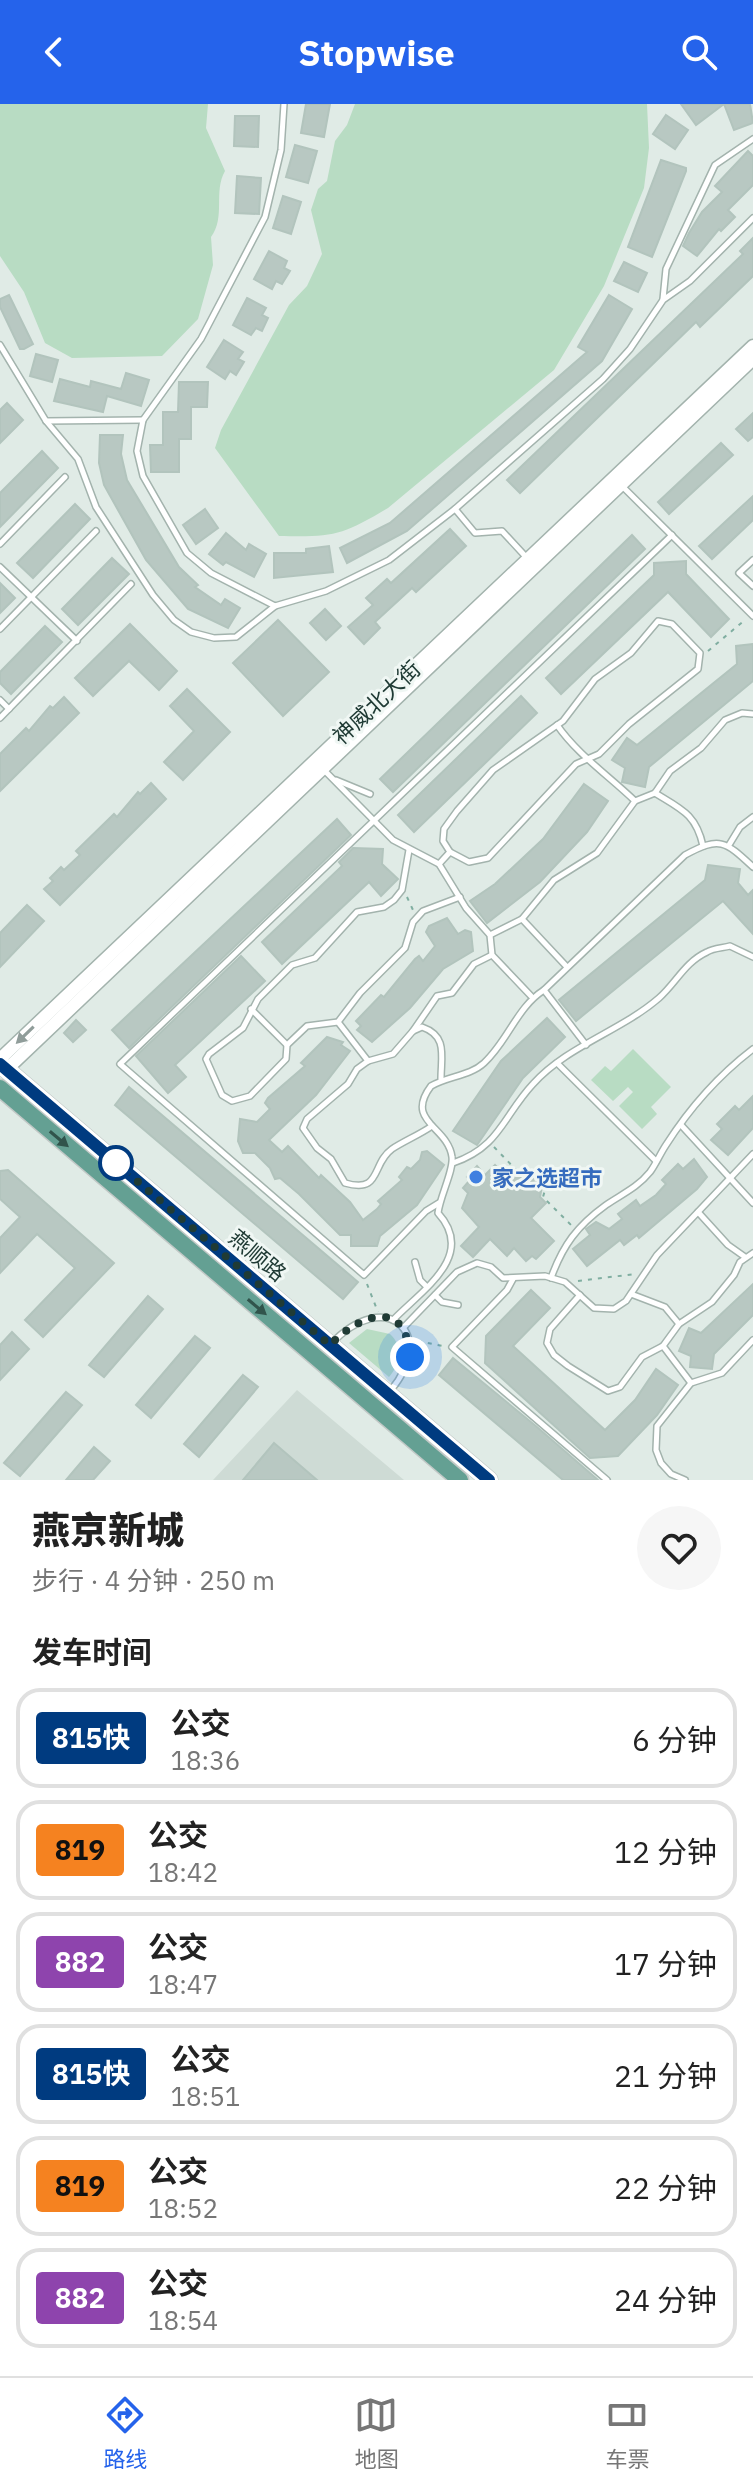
<!DOCTYPE html>
<html lang="zh">
<head>
<meta charset="utf-8">
<style>
	:root { --surface:#fff; --page:#f6f6f6; --text:#222; --muted:#767676; --line:#e0e0e0; --accent:#2563eb }
	body { margin:0; font-family:"IBM Plex Sans","Noto Sans SC",sans-serif; background:var(--page); color:var(--text); height:100vh; display:flex; flex-direction:column; font-size:30px; white-space:nowrap }
	* { box-sizing:border-box; margin:0 }
	p { font-size:26px; color:var(--muted) }
	.icon { flex:none; width:44px; height:44px; fill:none; stroke:currentColor; stroke-width:2; stroke-linecap:round; stroke-linejoin:round }
	.map { position:relative; height:1376px; overflow:hidden }
	.panel { display:flex; flex-direction:column; background:var(--surface); flex:1 }
	.panel>* { flex:none }
	.badge { padding:0 16px; border-radius:6px; font-size:28px; line-height:52px }
	.you { position:absolute; width:40px; height:40px; margin:-20px; border:6px solid #fff; border-radius:50%; background:#1a73e8; box-shadow:0 0 0 12px #1a73e833 }
	.map>.badge { position:absolute; translate:-50% -50%; box-shadow:0 0 0 4px #fff }
	h2 { padding:0 32px; font-size:30px; line-height:72px }
	.round { display:grid; place-items:center; flex:none; width:84px; height:84px; border-radius:42px; background:var(--page) }
	.summary { display:flex; align-items:center; justify-content:space-between; height:136px; padding:0 32px }
	h1 { font-size:38px; font-weight:800; line-height:60px }
	ul { padding:0; list-style:none }
	li { display:flex; align-items:center; gap:24px; height:100px; margin:0 16px 12px; padding:0 16px; border:4px solid var(--line); border-radius:24px }
	li div { flex:1 }
	li b { display:block; font-size:30px }
	li em { font-style:normal }
	li .badge { min-width:88px; font-weight:700; text-align:center }
	header { display:flex; justify-content:space-between; align-items:center; height:104px; padding:0 32px; background:var(--accent); color:#fff; font-size:36px; font-weight:800 }
	.menu { display:flex; justify-content:space-around; align-items:center; height:112px; border-top:2px solid var(--line); background:var(--surface); font-size:22px; color:var(--muted) }
	.menu a { display:grid; justify-items:center; gap:4px }
	.menu .on { color:var(--accent) }
	.map>svg:first-child { display:block }
	.built { fill:#cedbd5 }
	.green { fill:#b8dcc3 }
	.building { fill:#b8c8c2; stroke:#b2c4bd; stroke-width:2 }
	.lines { fill:none; stroke-linecap:round; stroke-linejoin:round }
	.service-casing { stroke:#a3b3ad; stroke-width:8 }
	.tertiary-casing { stroke:#a3b3ad; stroke-width:15 }
	.primary-casing { stroke:#c1c8c6; stroke-width:19 }
	.path { stroke:#80aea1; stroke-width:2; stroke-dasharray:4 6; stroke-linecap:butt }
	.service { stroke:#fff; stroke-width:5 }
	.tertiary { stroke:#fff; stroke-width:12 }
	.primary { stroke:#64a093; stroke-width:16 }
	.oneway { fill:#909d9a }
	.oneway2 { fill:#31544c }
	.line-casing { stroke:#fff; stroke-width:18 }
	.line { stroke:#003b80; stroke-width:12 }
	.walk { stroke:#203b35; stroke-width:8; stroke-dasharray:0 14.4 }
	.stop-dot { fill:#fff; stroke:#003b80; stroke-width:4 }
	.shop-dot { fill:#3f7fe0; stroke:#f0f7f4; stroke-width:3 }
	.labels { text-anchor:middle; dominant-baseline:central; stroke-width:6; stroke-linejoin:round; paint-order:stroke }
	.street-label { font-size:22px; fill:#203b35; stroke:#f0f7f4 }
	.shop-label { font-size:22px; font-weight:bold; fill:#366cbe; stroke:#f0f7f4; text-anchor:start }
</style>
</head>
<body>
<header><svg class="icon" aria-label="back" viewBox="0 0 24 24"><path d="M15 5l-7 7 7 7"/></svg>Stopwise<svg class="icon" aria-label="search" viewBox="0 0 24 24"><circle cx="10" cy="10" r="6"/><path d="M15 15l6 6"/></svg></header>
<div class="map">
<svg width="753" height="1376" viewBox="0 0 753 1376">
	<rect width="100%" height="100%" fill="#e0ebe6"/>
	<!-- built -->
	<polygon class="built" points="297,1286 404,1376 213,1376"/>
	<!-- green -->
	<g class="green">
		<path d="M0,0H208L206,24L225,67C213,88 226,113 211,133L213,161L198,215L162,252L72,254L45,239L24,188L0,152Z"/>
		<path d="M355,0H647L649,44L644,84L604,182L554,266L388,404C341,432 334,433 279,432L215,344L221,326L289,201L307,182L322,150L311,106L318,85L327,77L335,37L347,21Z"/>
		<polygon points="633,945 671,983 651,1003 657,1010 642,1025 619,1002 633,988 628,983 613,997 591,976 605,962 611,967"/>
		<path d="M367,1225L390,1230C404,1243 400,1260 389,1273L349,1239Z"/>
	</g>
	<!-- building -->
	<g class="building">
		<polygon points="306,0 330,0 324,33 301,29"/>
		<polygon points="681,0 750,0 753,19 734,26 724,0 696,21"/>
		<polygon points="666,11 688,26 675,45 653,30"/>
		<polygon points="235,12 259,12 258,43 234,42"/>
		<polygon points="295,41 317,47 308,79 286,73"/>
		<polygon points="748,47 753,52 753,81 728,106 735,113 721,127 719,125 697,152 683,142 689,129 702,108 722,88 715,82"/>
		<polygon points="661,56 686,64 686,67 652,153 628,143"/>
		<polygon points="237,72 261,74 259,110 235,109"/>
		<polygon points="283,92 301,98 291,130 273,124"/>
		<polygon points="753,134 753,172 700,223 696,218 520,389 507,376 743,150 740,147"/>
		<polygon points="269,147 287,157 284,164 290,167 282,180 276,177 272,185 254,175"/>
		<polygon points="624,158 647,169 638,188 614,177"/>
		<polygon points="9,191 33,240 24,245 20,245 0,203 0,195"/>
		<polygon points="609,191 632,205 602,257 407,427 347,459 340,444 390,419 587,248 578,243"/>
		<polygon points="247,194 266,204 262,211 268,214 262,227 256,224 251,231 233,221"/>
		<polygon points="224,236 243,248 238,255 244,258 236,271 230,267 225,275 207,263"/>
		<polygon points="36,250 58,256 52,278 30,272"/>
		<polygon points="126,269 149,276 141,302 107,292 103,308 54,297 60,275 90,283 91,277 121,285"/>
		<polygon points="179,278 208,278 207,303 191,303 191,335 179,335 179,368 151,368 150,341 163,341 163,308 178,308"/>
		<polygon points="7,299 23,316 0,339 0,306"/>
		<polygon points="753,309 753,333 748,337 736,325"/>
		<polygon points="100,331 123,331 121,350 127,376 179,463 198,481 195,483 221,501 225,495 240,504 228,524 188,505 146,456 104,381 99,359"/>
		<polygon points="721,339 733,351 669,410 658,398"/>
		<polygon points="42,347 58,364 0,423 0,389"/>
		<polygon points="753,392 753,416 712,455 699,442"/>
		<polygon points="75,400 90,415 33,474 17,459"/>
		<polygon points="205,405 218,424 196,440 183,421"/>
		<polygon points="450,425 466,442 416,488 412,484 375,518 380,524 364,540 348,523 373,501 366,494 387,475 391,479"/>
		<polygon points="226,429 246,446 249,440 266,450 254,473 226,458 223,461 209,450"/>
		<polygon points="632,431 645,445 393,688 380,675"/>
		<polygon points="329,442 333,468 274,474 274,449 306,449 306,445"/>
		<polygon points="112,454 129,470 78,521 62,505"/>
		<polygon points="686,457 686,470 729,515 711,533 668,488 561,590 546,574 654,471 654,459"/>
		<polygon points="0,479 15,494 0,509"/>
		<polygon points="325,505 341,522 326,536 310,519"/>
		<polygon points="278,516 329,568 283,612 233,559"/>
		<polygon points="130,520 177,567 159,586 129,557 93,592 75,574"/>
		<polygon points="45,522 62,538 11,590 0,579 0,568"/>
		<polygon points="753,540 753,577 649,663 645,683 622,678 625,664 612,656 627,634 637,641 737,560 736,542"/>
		<polygon points="187,585 230,628 183,676 164,658 194,627 170,602"/>
		<polygon points="521,592 537,609 414,728 398,711"/>
		<polygon points="64,593 79,609 0,687 0,650 26,624 29,627 50,602 53,604"/>
		<polygon points="151,679 166,695 60,801 44,785 53,777 50,774 61,763 64,766 80,751 76,747 114,710 117,713 138,688 140,690"/>
		<polygon points="584,680 608,697 587,728 540,778 487,819 470,797 495,780 543,735"/>
		<polygon points="337,715 351,731 129,944 112,926"/>
		<polygon points="353,744 383,745 382,760 398,775 381,792 369,778 282,860 262,838 342,762 339,758"/>
		<polygon points="708,761 740,765 738,779 748,791 753,786 753,830 723,797 576,917 559,896 705,776"/>
		<polygon points="27,801 44,817 0,863 0,829"/>
		<polygon points="447,814 458,830 465,826 471,828 473,847 443,865 410,904 372,938 357,926 361,922 356,917 381,891 384,893 415,855 419,852 423,857 435,842 426,828 429,822"/>
		<polygon points="241,852 265,877 175,961 186,973 168,989 136,952"/>
		<polygon points="547,914 565,933 523,974 477,1041 453,1027 501,957"/>
		<polygon points="76,916 86,926 73,938 64,929"/>
		<polygon points="327,933 343,938 341,941 350,947 316,991 269,1036 282,1048 288,1042 319,1074 321,1071 350,1098 363,1116 377,1105 381,1100 378,1097 402,1076 399,1073 407,1063 411,1065 420,1056 422,1048 427,1047 444,1061 417,1101 380,1132 377,1142 351,1142 351,1131 340,1131 299,1090 280,1074 275,1075 270,1064 255,1049 243,1049 238,1037 240,1015 257,1018 270,1005 265,999 268,994 305,962 301,959"/>
		<polygon points="129,983 358,1178 343,1195 115,1001"/>
		<polygon points="753,992 753,1024 728,1051 711,1036 722,1025 717,1020 735,1002 739,1006"/>
		<polygon points="694,1055 707,1073 697,1085 639,1134 637,1131 624,1141 620,1136 587,1162 573,1145 590,1131 586,1125 596,1118 609,1125 622,1115 618,1110 636,1096 640,1102 656,1091 666,1080 662,1076 678,1060 683,1065"/>
		<polygon points="495,1061 510,1076 517,1069 524,1076 535,1070 543,1077 540,1093 546,1099 531,1114 554,1137 536,1155 532,1152 526,1157 514,1144 507,1152 490,1135 473,1153 461,1142 479,1123 462,1104 468,1089 463,1084 470,1076 467,1073 477,1062 485,1071"/>
		<polygon points="8,1066 114,1159 43,1233 25,1216 75,1164 37,1130 0,1169 0,1134 20,1113 0,1095 0,1067"/>
		<polygon points="753,1180 753,1211 714,1250 712,1265 690,1263 691,1252 679,1247 689,1224 701,1229"/>
		<polygon points="531,1186 550,1204 513,1242 605,1326 635,1296 656,1265 678,1281 657,1311 618,1352 590,1354 485,1259 486,1232"/>
		<polygon points="148,1192 163,1205 104,1273 89,1261"/>
		<polygon points="12,1228 29,1245 0,1276 0,1241"/>
		<polygon points="195,1232 210,1244 151,1314 136,1301"/>
		<polygon points="453,1254 537,1323 598,1376 563,1376 439,1271"/>
		<polygon points="243,1271 258,1283 199,1353 184,1340"/>
		<polygon points="66,1288 82,1301 20,1372 4,1359"/>
		<polygon points="274,1339 317,1376 243,1376"/>
		<polygon points="94,1343 110,1357 93,1376 66,1376"/>
	</g>
	<g class="lines">
		<defs>
			<g id="service">
				<polyline points="284,0 281,46 265,113 201,235 143,316 137,347 143,372 187,449 211,469 275,502 326,487 389,456 455,405 475,429 502,427 527,454"/>
				<polyline points="663,195 666,165 715,61 753,35"/>
				<polyline points="0,241 46,317 78,355 96,403 153,491 174,516 191,528 214,534 236,533 275,502"/>
				<polyline points="46,317 143,316"/>
				<polyline points="621,381 753,512"/>
				<polyline points="455,405 603,275 630,245 663,196 690,177 753,114"/>
				<polyline points="0,440 65,373"/>
				<polyline points="753,456 739,469 753,482"/>
				<polyline points="0,463 77,537"/>
				<polygon points="658,517 672,520 700,549 698,565 629,620 599,650 576,660 488,754 469,758 450,748 443,737 444,725 457,707 493,666 563,617 595,575 631,549"/>
				<polyline points="0,525 96,427"/>
				<polyline points="0,596 9,605"/>
				<polyline points="0,614 131,480"/>
				<path d="M557,621C577,650 609,672 635,697"/>
				<polyline points="322,664 393,736 439,760 466,804 490,831 492,851 531,892"/>
				<polyline points="336,676 370,690"/>
				<path d="M655,689C681,705 696,710 703,742"/>
				<polyline points="729,741 740,723 753,713"/>
				<polyline points="409,746 402,786 394,796 384,803 357,808 315,854 292,861 258,895 243,924 209,950 206,955 222,991 232,997 250,992 286,955 287,941 307,922 338,918 360,889 405,844 413,818 423,807 460,793"/>
				<polyline points="439,760 450,748"/>
				<polyline points="522,815 567,863"/>
				<polyline points="490,831 522,815 554,776 597,749 635,697 655,689 670,667 701,644 725,616 742,609 753,610"/>
				<polyline points="544,886 586,941"/>
				<polyline points="251,905 287,941"/>
				<polyline points="338,918 368,957"/>
				<polyline points="413,927 437,892 452,889 474,860 492,851"/>
				<polyline points="557,959 656,1057"/>
				<polyline points="681,1021 753,1099"/>
				<path d="M432,1022C419,1031 404,1037 392,1045C371,1060 382,1090 345,1079L331,1055L317,1044L303,1024L307,1015L348,980L357,965L368,957L393,950L413,927L422,923C448,932 441,952 441,975"/>
				<path d="M453,1059C500,1043 503,1012 533,980C567,942 621,927 659,894C676,879 685,858 707,848C713,844 723,844 730,842L753,853"/>
				<polyline points="439,1099 426,1107 364,1171 120,960 672,431"/>
				<polyline points="698,1108 728,1141 745,1153"/>
				<polyline points="415,1158 420,1176 426,1182"/>
				<path d="M551,1174C563,1141 577,1122 606,1101C622,1090 637,1084 650,1068C656,1060 660,1050 666,1041C689,1005 719,971 753,945"/>
				<polyline points="513,1175 507,1186 452,1243 607,1376"/>
				<polyline points="631,1190 665,1203 679,1220"/>
				<polyline points="435,1191 442,1198 458,1201"/>
				<polyline points="580,1191 550,1225 547,1239 554,1251 568,1262 608,1287 620,1283 642,1253 663,1242 679,1220 712,1198 734,1171 740,1158 753,1149"/>
				<path d="M393,1216C422,1186 477,1152 438,1109C440,1092 454,1066 452,1053C448,1022 404,1018 431,982C448,972 470,972 484,959C508,937 517,903 544,886L685,751C720,732 725,737 753,763"/>
				<polyline points="403,1224 457,1168 477,1159 491,1163 503,1174 545,1172 565,1178 594,1204 614,1205 626,1197 657,1151 753,1050"/>
				<path d="M331,1240C386,1182 438,1229 391,1286"/>
				<polyline points="663,1242 691,1279"/>
				<polyline points="685,1376 671,1370 661,1359 656,1346 657,1322 691,1279 722,1269 753,1236"/>
			</g>
			<g id="tertiary">
				<polyline points="0,955 753,242"/>
				<polyline points="7,965 753,255"/>
			</g>
			<g id="primary">
				<polyline points="0,960 489,1376"/>
				<polyline points="0,984 460,1376"/>
			</g>
		</defs>
		<!-- service casing -->
		<use href="#service" class="service-casing"/>
		<!-- tertiary casing -->
		<use href="#tertiary" class="tertiary-casing"/>
		<!-- primary casing -->
		<use href="#primary" class="primary-casing"/>
		<!-- path -->
		<g class="path">
			<polyline points="708,547 746,515"/>
			<polyline points="407,793 413,806"/>
			<polyline points="494,1043 523,1073 535,1069 547,1079 543,1093 572,1122"/>
			<polyline points="578,1177 635,1170"/>
			<polyline points="367,1180 378,1208"/>
			<polyline points="418,1237 443,1242"/>
		</g>
		<!-- service -->
		<use href="#service" class="service"/>
		<!-- tertiary -->
		<use href="#tertiary" class="tertiary"/>
		<!-- primary -->
		<use href="#primary" class="primary"/>
	</g>
	<!-- one-way arrows -->
	<defs><path id="oneway-solid" d="M-6-.8H1V-3.2L6.5 0L1 3.2V.8H-6Z" transform="scale(2)"/></defs>
	<use class="oneway" href="#oneway-solid" transform="translate(25 931) rotate(136)"/>
	<g class="oneway2">
		<use href="#oneway-solid" transform="translate(59 1035) rotate(40)"/>
		<use href="#oneway-solid" transform="translate(257 1203) rotate(40)"/>
	</g>
	<g class="lines">
		<defs>
			<polyline id="line" points="0,960 489,1376"/>
		</defs>
		<!-- line casing -->
		<use href="#line" class="line-casing"/>
		<!-- line -->
		<use href="#line" class="line"/>
		<!-- walk -->
		<path class="walk" d="M116,1059L330,1241C360,1210 406,1193 410,1253"/>
	</g>
	<!-- markers -->
	<circle class="stop-dot" cx="116" cy="1059" r="16"/>
	<circle class="shop-dot" cx="476" cy="1073" r="8"/>
	<g class="labels">
		<!-- street labels -->
		<g class="street-label">
			<text transform="translate(376 598) rotate(-43)">神威北大街</text>
			<text transform="translate(258 1151) rotate(40)">燕顺路</text>
		</g>
		<!-- shop labels -->
		<g class="shop-label">
			<text x="492" y="1073">家之选超市</text>
		</g>
	</g>
</svg>
<div class="you" style="left:410px;top:1253px"></div>
</div>
<section class="panel">
<div class="summary"><div><h1>燕京新城</h1><p>步行 · 4 分钟 · 250 m</p></div><a class="round"><svg class="icon" aria-label="heart" viewBox="0 0 24 24"><path d="M12 20l-8-8c-3-5 5-10 8-4 3-6 11-1 8 4z"/></svg></a></div>
<h2>发车时间</h2>
<ul>
<li><span class="badge" style="background:#003b80;color:#fff">815快</span><div><b>公交</b><p>18:36</p></div><em>6 分钟</em></li>
<li><span class="badge" style="background:#f58220;color:#111">819</span><div><b>公交</b><p>18:42</p></div><em>12 分钟</em></li>
<li><span class="badge" style="background:#8e44ad;color:#fff">882</span><div><b>公交</b><p>18:47</p></div><em>17 分钟</em></li>
<li><span class="badge" style="background:#003b80;color:#fff">815快</span><div><b>公交</b><p>18:51</p></div><em>21 分钟</em></li>
<li><span class="badge" style="background:#f58220;color:#111">819</span><div><b>公交</b><p>18:52</p></div><em>22 分钟</em></li>
<li><span class="badge" style="background:#8e44ad;color:#fff">882</span><div><b>公交</b><p>18:54</p></div><em>24 分钟</em></li>
</ul>
</section>
<nav class="menu">
<a class="on"><svg class="icon" aria-label="directions" viewBox="0 0 24 24"><path d="M12 3l9 9-9 9-9-9zM9 14v-3h6M13 9l2 2-2 2"/></svg>路线</a>
<a><svg class="icon" aria-label="map" viewBox="0 0 24 24"><path d="M3 6l6-2 6 2 6-2v14l-6 2-6-2-6 2zM9 4v14M15 6v14"/></svg>地图</a>
<a><svg class="icon" aria-label="tickets" viewBox="0 0 24 24"><path d="M3 7h18v10H3zM15 7v10"/></svg>车票</a>
</nav>
</body>
</html>
